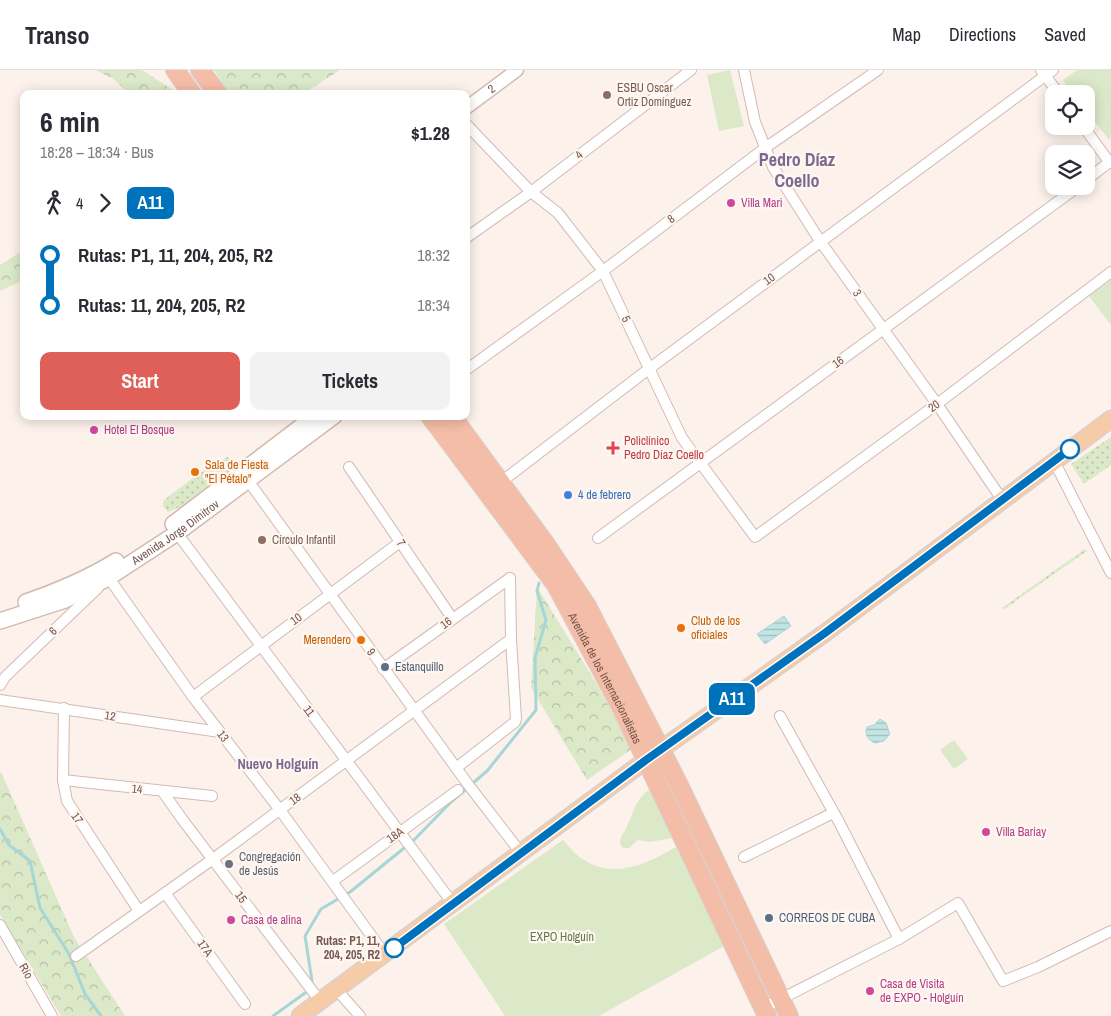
<!DOCTYPE html>
<html lang="en">
<head>
<meta charset="utf-8">
<style>
	:root { --surface:#fff; --page:#f2f2f3; --text:#2b2b33; --muted:#7c7c81; --line:#e1e1e2; --accent:#de6058 }
	body { margin:0; font-family:"Archivo Narrow",sans-serif; background:var(--page); color:var(--text); height:100vh; display:flex; flex-direction:column; font-size:19px; white-space:nowrap }
	* { box-sizing:border-box; margin:0 }
	p { font-size:16px; color:var(--muted) }
	.icon { flex:none; width:28px; height:28px; fill:none; stroke:currentColor; stroke-width:2; stroke-linecap:round; stroke-linejoin:round }
	.map { position:relative; flex:1; overflow:hidden }
	.panel { position:absolute; left:20px; top:20px; width:450px; height:330px; display:flex; flex-direction:column; background:var(--surface); border-radius:10px; box-shadow:0 2px 12px #0003 }
	.panel>* { flex:none }
	.badge { padding:0 10px; border-radius:8px; font-size:18px; line-height:32px }
	.buttons { position:absolute; left:1045px; top:15px; display:grid; gap:10px }
	.buttons a { display:grid; place-items:center; width:50px; height:50px; border-radius:10px; background:var(--surface); box-shadow:0 2px 12px #0003; font-size:25px }
	.map>.badge { position:absolute; translate:-50% -50%; box-shadow:0 0 0 2px #fff }
	.legs { display:flex; align-items:center; gap:8px; height:55px; padding:0 20px; font-size:16px }
	.legs p { margin-inline-start:auto }
	.head { display:flex; align-items:center; justify-content:space-between; height:85px; padding:0 20px }
	h1 { font-size:28px; font-weight:800; line-height:38px }
	.primary-button { display:flex; gap:10px; margin-top:auto; padding:10px 20px }
	.primary-button a { flex:1; height:58px; border-radius:10px; background:var(--accent); color:#fff; font-size:20px; font-weight:800; line-height:58px; text-align:center }
	.primary-button a+a { background:var(--page); color:var(--text) }
	ul { padding:0 20px; list-style:none }
	li { display:flex; align-items:center; gap:18px; height:50px; font-size:19px }
	li i { display:grid; place-items:center; width:8px; height:100%; margin:0 6px; background:currentColor }
	li i::after { content:''; width:12px; height:12px; margin:-6px; border:4px solid; border-radius:50%; background:var(--surface) }
	li p { margin-inline-start:auto }
	li:first-child i { background:linear-gradient(#0000 50%,currentColor 0) }
	li:last-child i { background:linear-gradient(currentColor 50%,#0000 0) }
	header { display:flex; align-items:center; gap:30px; box-sizing:border-box; height:70px; padding:0 25px; background:var(--surface); border-bottom:1px solid var(--line) }
	header strong { font-size:24px }
	nav { display:flex; gap:28px; margin-inline-start:auto; font-size:18px }
	.map>svg:first-child { display:block }
	.grass { fill:url(#grass-dots) }
	.forest { fill:url(#forest-crowns) }
	.green { fill:#dbe9c9 }
	.water { fill:url(#water-rules); stroke:#a7d6d6 }
	.lines { fill:none; stroke-linecap:round; stroke-linejoin:round }
	.stream { stroke:#a7d6d6; stroke-width:3 }
	.minor-casing { stroke:#d0bbb3; stroke-width:12 }
	.tertiary-casing { stroke:#d0bbb3; stroke-width:15 }
	.secondary-casing { stroke:#d3bab1; stroke-width:18 }
	.primary-casing { stroke:#d9d0ce; stroke-width:19 }
	.trunk-casing { stroke:#d9d0ce; stroke-width:20 }
	.minor { stroke:#fff; stroke-width:10 }
	.tertiary { stroke:#fff; stroke-width:12 }
	.secondary { stroke:#fff; stroke-width:15 }
	.primary { stroke:#f6cca8; stroke-width:16 }
	.trunk { stroke:#f4bda7; stroke-width:18 }
	.line-1-casing { stroke:#fff; stroke-width:11 }
	.line-1 { stroke:#0072bc; stroke-width:8 }
	.education-dot { fill:#8d6e63; stroke:#fef7f1; stroke-width:2 }
	.hotel-dot { fill:#d1479c; stroke:#fef7f1; stroke-width:2 }
	.health-dot { fill:#e0444e; stroke:#fef7f1; stroke-width:2 }
	.stop-1-dot { fill:#fff; stroke:#0072bc; stroke-width:2.5 }
	.food-dot { fill:#e8710a; stroke:#fef7f1; stroke-width:2 }
	.shop-dot { fill:#3f7fe0; stroke:#fef7f1; stroke-width:2 }
	.service-dot { fill:#5c6f8a; stroke:#fef7f1; stroke-width:2 }
	.worship-dot { fill:#6b7280; stroke:#fef7f1; stroke-width:2 }
	.labels { text-anchor:middle; dominant-baseline:central; stroke-width:4.5; stroke-linejoin:round; paint-order:stroke }
	.education-label { font-size:12px; fill:#785e54; stroke:#fef7f1; text-anchor:start }
	.street-label { font-size:12px; fill:#76564f; stroke:#fef7f1 }
	.hotel-label { font-size:12px; fill:#b23c85; stroke:#fef7f1; text-anchor:start }
	.health-label { font-size:12px; fill:#be3a42; stroke:#fef7f1; text-anchor:start }
	.food-label { font-size:12px; fill:#c56008; stroke:#fef7f1; text-anchor:start }
	.shop-label { font-size:12px; fill:#366cbe; stroke:#fef7f1; text-anchor:start }
	.service-label { font-size:12px; fill:#4e5e75; stroke:#fef7f1; text-anchor:start }
	.worship-label { font-size:12px; fill:#5b616d; stroke:#fef7f1; text-anchor:start }
	.park-label { font-size:12px; fill:#5e7a47; stroke:#fef7f1 }
	.stop-label { font-size:12px; font-weight:bold; fill:#76564f; stroke:#fef7f1; text-anchor:end }
	.neighbourhood-label { font-size:14px; font-weight:bold; fill:#7c6791; stroke:#fef7f1 }
	.district-label { font-size:18px; font-weight:bold; fill:#7c6791; stroke:#fef7f1 }
</style>
</head>
<body>
<header>
<strong>Transo</strong>
<nav><a>Map</a><a>Directions</a><a>Saved</a></nav>
</header>
<div class="map">
<svg width="1111" height="946" viewBox="0 0 1111 946">
	<defs>
		<pattern id="grass-dots" width="8" height="8" patternUnits="userSpaceOnUse" patternTransform="scale(1.25)"><rect width="8" height="8" fill="#dbe9c9"/><path d="M2 2h.1M6 6h.1" fill="none" stroke="#b6c0a6" stroke-width="1.8" stroke-linecap="round"/></pattern>
		<pattern id="forest-crowns" width="20" height="18" patternUnits="userSpaceOnUse" patternTransform="scale(1.25)"><rect width="20" height="18" fill="#dbe9c9"/><path d="M2 6a3 3 0 1 1 6 0M12 15a3 3 0 1 1 6 0" fill="none" stroke="#b6c0a6"/></pattern>
		<pattern id="water-rules" width="6" height="5" patternUnits="userSpaceOnUse" patternTransform="scale(1.25)"><rect width="6" height="5" fill="#c0e5e4"/><path d="M0 2.5h6" fill="none" stroke="#a1bcbb"/></pattern>
	</defs>
	<rect width="100%" height="100%" fill="#fcf2eb"/>
	<!-- grass -->
	<g class="grass">
		<polygon points="1111,367 1111,395 1084,414 1071,394"/>
		<polygon points="227,387 235,390 237,398 187,434 168,442 163,436 164,430 197,405"/>
		<polygon points="1085,479 1087,481 1003,540 1002,538"/>
	</g>
	<!-- forest -->
	<g class="forest">
		<polygon points="95,0 142,0 176,22 176,24 130,24 112,8"/>
		<polygon points="214,0 340,0 303,24 229,24"/>
		<polygon points="24,180 24,210 0,221 0,195"/>
		<polygon points="537,517 598,616 632,679 587,710 531,618"/>
		<polygon points="0,702 2,704 74,867 125,946 61,946 0,845"/>
	</g>
	<!-- green -->
	<g class="green">
		<polygon points="730,0 744,56 719,61 707,5"/>
		<polygon points="1077,0 1111,0 1111,67 1109,70 1086,40 1086,24 1073,24 1063,10"/>
		<polygon points="1111,210 1111,255 1089,226"/>
		<polygon points="954,670 968,689 954,699 940,680"/>
		<path d="M650,719L673,768L649,772L638,770L629,778H623L620,774C620,766 624,764 627,756C635,740 634,731 650,719Z"/>
		<path d="M563,770C570,777 577,787 586,791C616,809 649,793 676,777L724,876L599,946H505L444,854Z"/>
	</g>
	<!-- water -->
	<g class="water">
		<polygon points="784,546 791,556 765,574 757,564"/>
		<path d="M880,649L886,653L890,664L884,671L875,673C868,670 864,664 867,657L874,655Z"/>
	</g>
	<g class="lines">
		<!-- stream -->
		<g class="stream">
			<polyline points="0,759 9,775 30,791 40,838 69,884 85,924 101,946"/>
			<polyline points="312,911 305,866 321,839 350,822 414,770 451,732 487,701 536,640 535,588 546,550 537,521 539,513"/>
			<polyline points="273,946 305,923"/>
		</g>
		<defs>
			<g id="minor">
				<polyline points="744,0 755,52 773,97 820,171 937,334 1003,431"/>
				<polyline points="1041,0 1059,24"/>
				<polyline points="466,54 531,122 558,143 603,201 682,368 755,467 937,334 1111,202"/>
				<polyline points="1083,56 1110,93"/>
				<polyline points="1086,110 1111,91"/>
				<polyline points="466,168 531,122 691,0"/>
				<polyline points="466,300 603,201 765,78 878,0"/>
				<polyline points="1054,391 1111,503"/>
				<polyline points="349,397 452,548"/>
				<polyline points="244,405 467,713 521,783"/>
				<polyline points="497,415 650,298 1053,0"/>
				<polyline points="174,459 448,827"/>
				<polyline points="598,468 1079,116"/>
				<polyline points="106,504 193,627 280,740 381,879"/>
				<polyline points="383,599 510,508"/>
				<polyline points="0,615 5,607 98,518"/>
				<polyline points="193,627 400,472"/>
				<polyline points="0,630 220,662"/>
				<polyline points="64,638 63,710 67,731 139,841"/>
				<polyline points="780,646 839,752 899,869"/>
				<polyline points="456,698 515,652 516,649 511,569 510,508"/>
				<polyline points="63,710 212,726"/>
				<polyline points="163,722 182,749 320,931"/>
				<polyline points="744,787 833,743"/>
				<polyline points="333,811 458,720"/>
				<polyline points="165,823 245,934"/>
				<polyline points="0,855 52,946"/>
				<polyline points="76,886 213,789 511,569"/>
				<polyline points="336,919 360,946"/>
				<polyline points="763,938 899,869 958,833 1003,911 1038,897 1111,861"/>
			</g>
			<g id="tertiary">
				<path id="s1" d="M466,38L517,0"/>
			</g>
			<g id="secondary">
				<polyline points="173,454 315,346"/>
				<path d="M26,532C58,521 87,509 116,491"/>
				<path id="s2" d="M0,551L65,530L108,508L177,463L334,346"/>
			</g>
			<polyline id="primary" points="300,946 646,690 825,563 1111,349"/>
			<g id="trunk">
				<polyline points="175,0 192,24"/>
				<polyline points="200,0 218,24"/>
				<path id="s3" d="M430,346L556,515L622,639L767,946"/>
				<polyline points="452,346 547,476 587,536 678,713 789,946"/>
			</g>
		</defs>
		<!-- minor casing -->
		<use href="#minor" class="minor-casing"/>
		<!-- tertiary casing -->
		<use href="#tertiary" class="tertiary-casing"/>
		<!-- secondary casing -->
		<use href="#secondary" class="secondary-casing"/>
		<!-- primary casing -->
		<use href="#primary" class="primary-casing"/>
		<!-- trunk casing -->
		<use href="#trunk" class="trunk-casing"/>
		<!-- minor -->
		<use href="#minor" class="minor"/>
		<!-- tertiary -->
		<use href="#tertiary" class="tertiary"/>
		<!-- secondary -->
		<use href="#secondary" class="secondary"/>
		<!-- primary -->
		<use href="#primary" class="primary"/>
		<!-- trunk -->
		<use href="#trunk" class="trunk"/>
	</g>
	<g class="lines">
		<defs>
			<polyline id="line-1" points="394,878 646,690 825,563 1070,379"/>
		</defs>
		<!-- line-1 casing -->
		<use href="#line-1" class="line-1-casing"/>
		<!-- line-1 -->
		<use href="#line-1" class="line-1"/>
	</g>
	<!-- markers -->
	<g class="education-dot">
		<circle cx="607" cy="25" r="5"/>
		<circle cx="262" cy="470" r="5"/>
	</g>
	<g class="hotel-dot">
		<circle cx="731" cy="133" r="5"/>
		<circle cx="94" cy="360" r="5"/>
		<circle cx="986" cy="762" r="5"/>
		<circle cx="231" cy="850" r="5"/>
		<circle cx="870" cy="921" r="5"/>
	</g>
	<path class="health-dot" d="M610.5 370.5h5v5h5v5h-5v5h-5v-5h-5v-5h5z"/>
	<g class="stop-1-dot">
		<circle cx="1070" cy="379" r="9"/>
		<circle cx="394" cy="878" r="9"/>
	</g>
	<g class="food-dot">
		<circle cx="195" cy="402" r="5"/>
		<circle cx="681" cy="558" r="5"/>
		<circle cx="361" cy="570" r="5"/>
	</g>
	<circle class="shop-dot" cx="568" cy="425" r="5"/>
	<g class="service-dot">
		<circle cx="385" cy="597" r="5"/>
		<circle cx="769" cy="848" r="5"/>
	</g>
	<circle class="worship-dot" cx="229" cy="794" r="5"/>
	<g class="labels">
		<!-- education labels -->
		<g class="education-label">
			<text x="617" y="18">ESBU Oscar<tspan x="617" dy="14">Ortiz Domínguez</tspan></text>
			<text x="272" y="470">Círculo Infantil</text>
		</g>
		<!-- street labels -->
		<g class="street-label">
			<text stroke="none"><textPath href="#s1" startOffset="32">2</textPath></text>
			<text transform="translate(579 85) rotate(-37)">4</text>
			<text transform="translate(671 149) rotate(-37)">8</text>
			<text transform="translate(769 209) rotate(-37)">10</text>
			<text transform="translate(857 223) rotate(55)">3</text>
			<text transform="translate(626 249) rotate(64)">5</text>
			<text transform="translate(838 292) rotate(-36)">16</text>
			<text transform="translate(934 336) rotate(-36)">20</text>
			<text stroke="none"><textPath href="#s2" startOffset="198">Avenida Jorge Dimitrov</textPath></text>
			<text transform="translate(401 473) rotate(56)">7</text>
			<text transform="translate(296 549) rotate(-37)">10</text>
			<text transform="translate(446 553) rotate(-36)">16</text>
			<text transform="translate(53 561) rotate(-44)">6</text>
			<text transform="translate(371 582) rotate(55)">9</text>
			<text stroke="none"><textPath href="#s3" startOffset="316">Avenida de los Internacionalistas</textPath></text>
			<text transform="translate(309 641) rotate(53)">11</text>
			<text transform="translate(110 646) rotate(9)">12</text>
			<text transform="translate(223 666) rotate(52)">13</text>
			<text transform="translate(137 719) rotate(6)">14</text>
			<text transform="translate(295 729) rotate(-36)">18</text>
			<text transform="translate(77 748) rotate(56)">17</text>
			<text transform="translate(395 765) rotate(-36)">18A</text>
			<text transform="translate(241 827) rotate(53)">15</text>
			<text transform="translate(205 878) rotate(55)">17A</text>
			<text transform="translate(26 901) rotate(60)">Río</text>
		</g>
		<!-- hotel labels -->
		<g class="hotel-label">
			<text x="741" y="133">Villa Mari</text>
			<text x="104" y="360">Hotel El Bosque</text>
			<text x="996" y="762">Villa Bariay</text>
			<text x="241" y="850">Casa de alina</text>
			<text x="880" y="914">Casa de Visita<tspan x="880" dy="14">de EXPO - Holguín</tspan></text>
		</g>
		<!-- health labels -->
		<g class="health-label">
			<text x="624" y="371">Policlínico<tspan x="624" dy="14">Pedro Díaz Coello</tspan></text>
		</g>
		<!-- food labels -->
		<g class="food-label">
			<text x="205" y="395">Sala de Fiesta<tspan x="205" dy="14">"El Pétalo"</tspan></text>
			<text x="691" y="551">Club de los<tspan x="691" dy="14">oficiales</tspan></text>
			<text x="351" y="570" text-anchor="end">Merendero</text>
		</g>
		<!-- shop labels -->
		<g class="shop-label">
			<text x="578" y="425">4 de febrero</text>
		</g>
		<!-- service labels -->
		<g class="service-label">
			<text x="395" y="597">Estanquillo</text>
			<text x="779" y="848">CORREOS DE CUBA</text>
		</g>
		<!-- worship labels -->
		<g class="worship-label">
			<text x="239" y="787">Congregación<tspan x="239" dy="14">de Jesús</tspan></text>
		</g>
		<!-- park labels -->
		<g class="park-label">
			<text x="562" y="867">EXPO Holguín</text>
		</g>
		<!-- stop labels -->
		<g class="stop-label">
			<text x="380" y="871">Rutas: P1, 11,<tspan x="380" dy="14">204, 205, R2</tspan></text>
		</g>
		<!-- neighbourhood labels -->
		<g class="neighbourhood-label">
			<text x="278" y="694">Nuevo Holguín</text>
		</g>
		<!-- district labels -->
		<g class="district-label">
			<text x="797" y="89">Pedro Díaz<tspan x="797" dy="21">Coello</tspan></text>
		</g>
	</g>
</svg>
<div class="buttons">
<a><svg class="icon" aria-label="locate" viewBox="0 0 24 24"><circle cx="12" cy="12" r="6"/><path d="M12 2v4M12 18v4M2 12h4M18 12h4"/></svg></a>
<a><svg class="icon" aria-label="layers" viewBox="0 0 24 24"><path d="M12 4l9 5-9 5-9-5zM3 14l9 5 9-5"/></svg></a>
</div>
<b class="badge" style="left:732px;top:629px;background:#0072bc;color:#fff">A11</b>
<section class="panel">
<div class="head"><div><h1>6 min</h1><p>18:28 – 18:34 · Bus</p></div><b>$1.28</b></div>
<div class="legs"><svg class="icon" aria-label="walk" viewBox="0 0 24 24"><circle cx="13" cy="4" r="2"/><path d="M13 8l-2 6 4 7M11 14l-3 7M7 12l3-4h3l4 4"/></svg>4<svg class="icon" aria-label="forward" viewBox="0 0 24 24"><path d="M9 5l7 7-7 7"/></svg><b class="badge" style="background:#0072bc;color:#fff">A11</b></div>
<ul>
<li><i style="color:#0072bc"></i><b>Rutas: P1, 11, 204, 205, R2</b><p>18:32</p></li>
<li><i style="color:#0072bc"></i><b>Rutas: 11, 204, 205, R2</b><p>18:34</p></li>
</ul>
<div class="primary-button"><a>Start</a><a>Tickets</a></div>
</section>
</div>
</body>
</html>
